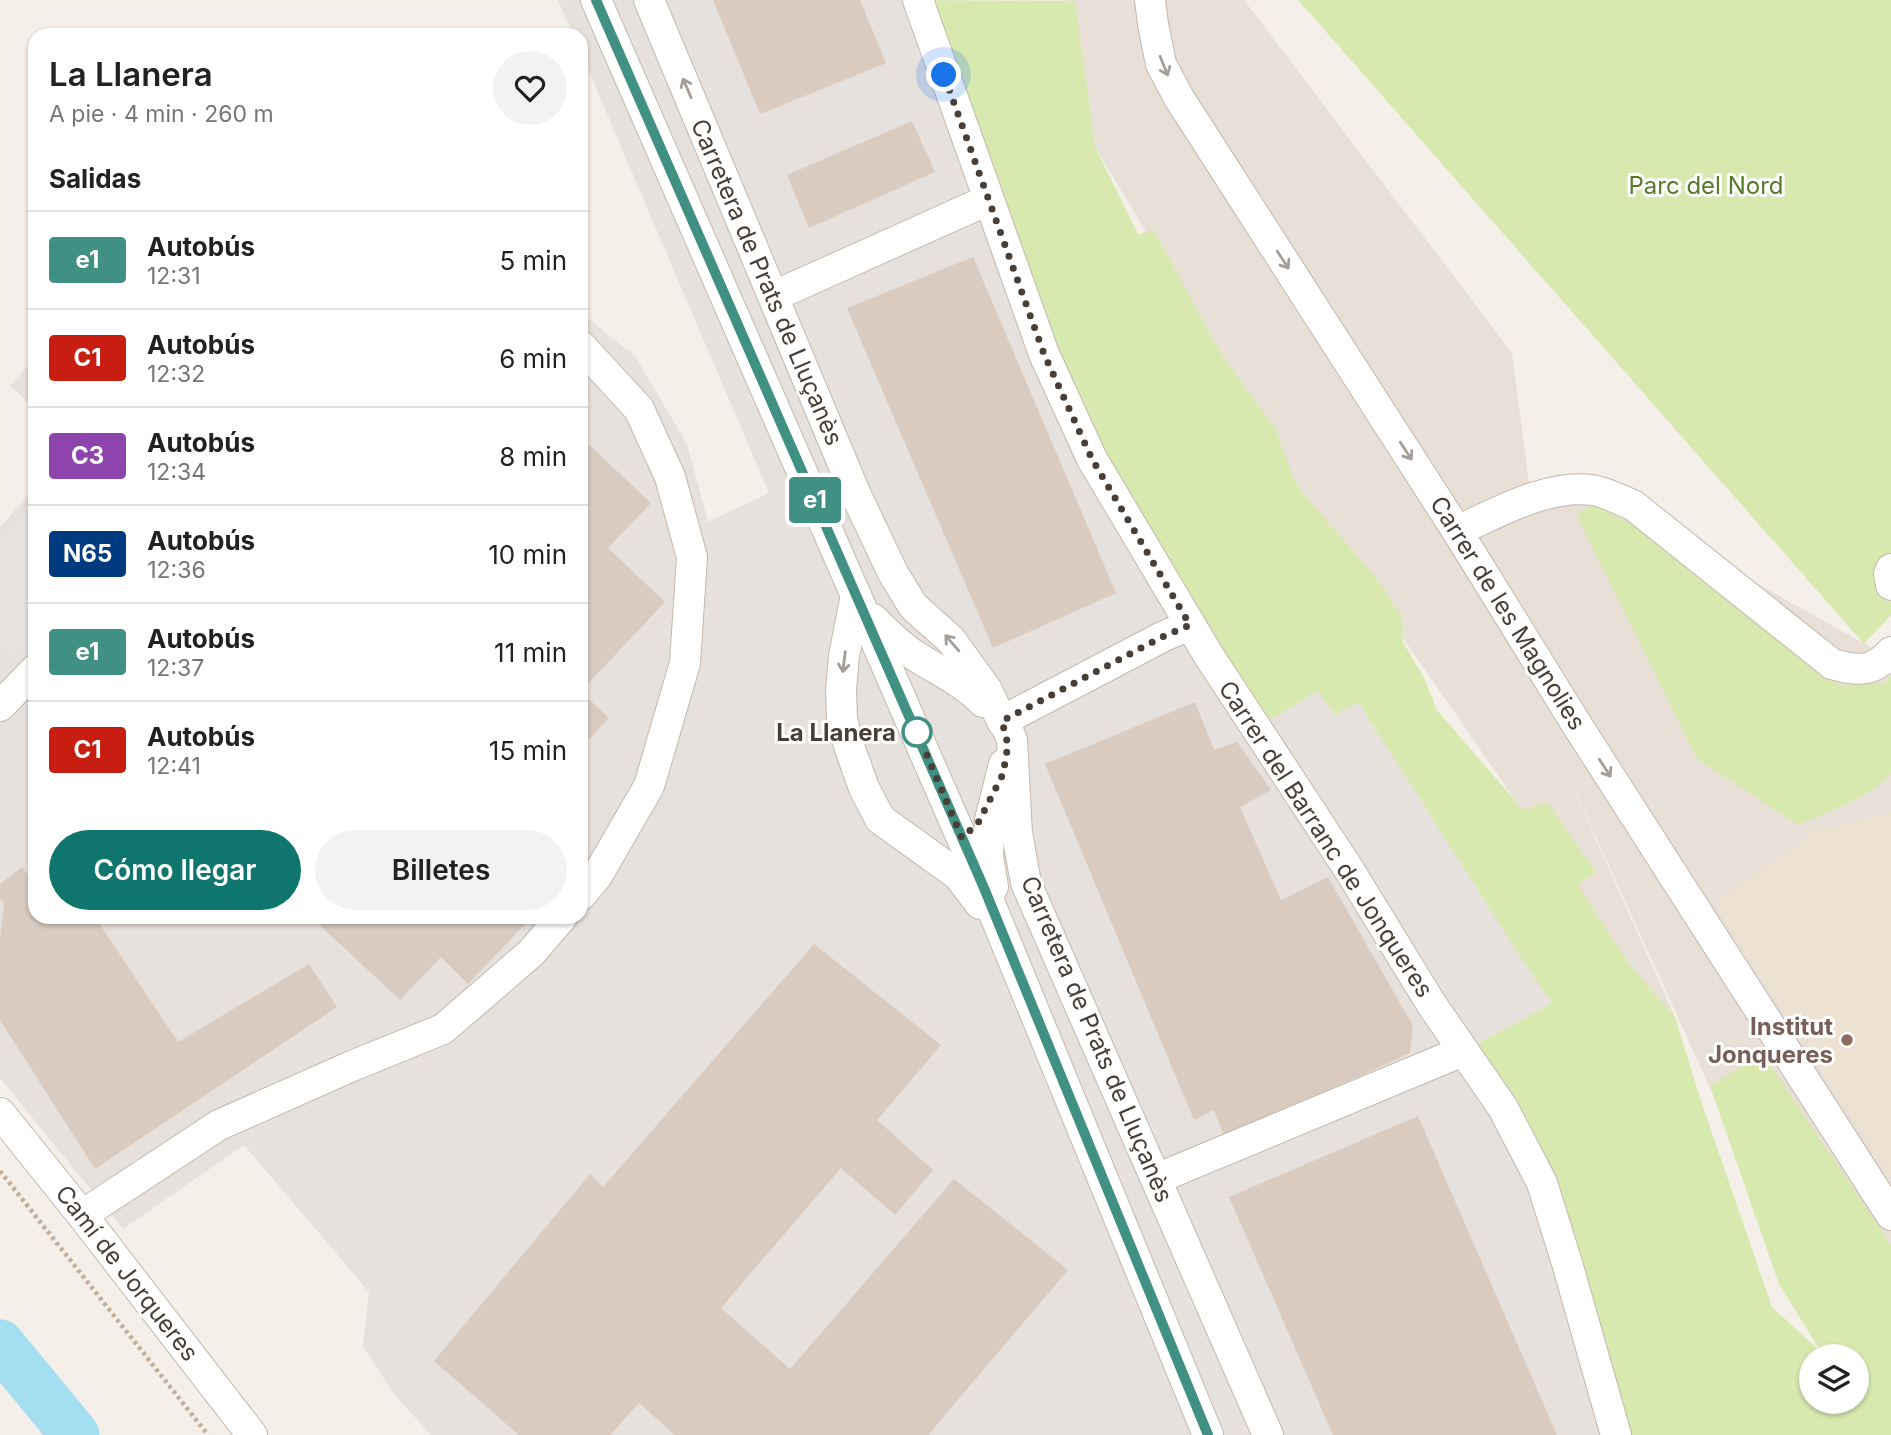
<!DOCTYPE html>
<html lang="es">
<head>
<meta charset="utf-8">
<style>
	:root { --surface:#fff; --page:#f2f2f2; --text:#222; --muted:#767676; --line:#e0e0e0; --accent:#0f766e }
	body { margin:0; font-family:Inter,sans-serif; background:var(--page); color:var(--text); height:100vh; display:flex; flex-direction:column; font-size:26px; white-space:nowrap }
	* { box-sizing:border-box; margin:0 }
	p { font-size:23px; color:var(--muted) }
	.icon { flex:none; width:38px; height:38px; fill:none; stroke:currentColor; stroke-width:2; stroke-linecap:round; stroke-linejoin:round }
	.map { position:relative; flex:1; overflow:hidden }
	.panel { position:absolute; left:28px; top:28px; width:560px; height:896px; display:flex; flex-direction:column; background:var(--surface); border-radius:21px; box-shadow:0 2px 5px #0004 }
	.panel>* { flex:none }
	.badge { padding:0 14px; border-radius:5px; font-size:24px; line-height:46px }
	.fabs { position:absolute; left:1799px; top:1344px; display:grid; gap:14px }
	.fabs a { display:grid; place-items:center; width:70px; height:70px; border-radius:50%; background:var(--surface); box-shadow:0 2px 5px #0004; font-size:35px }
	.you { position:absolute; width:35px; height:35px; margin:-18px; border:5px solid #fff; border-radius:50%; background:#1a73e8; box-shadow:0 0 0 10px #1a73e833 }
	.map>.badge { position:absolute; translate:-50% -50%; box-shadow:0 0 0 4px #fff }
	h2 { padding:0 21px; font-size:26px; line-height:63px }
	.round { display:grid; place-items:center; flex:none; width:74px; height:74px; border-radius:37px; background:var(--page) }
	.overview { display:flex; align-items:center; justify-content:space-between; height:119px; padding:0 21px }
	h1 { font-size:33px; font-weight:600; line-height:52px }
	.action { display:flex; gap:14px; margin-top:auto; padding:14px 21px }
	.action a { flex:1; height:80px; border-radius:42px; background:var(--accent); color:#fff; font-size:28px; font-weight:600; line-height:80px; text-align:center }
	.action a+a { background:var(--page); color:var(--text) }
	ul { padding:0; list-style:none }
	li { display:flex; align-items:center; gap:21px; height:98px; padding:0 21px; border-top:2px solid var(--line) }
	li div { flex:1 }
	li b { display:block; font-size:26px }
	li em { font-style:normal }
	li .badge { min-width:77px; font-weight:700; text-align:center }
	.map>svg:first-child { display:block }
	.residential { fill:#e8e0d6 }
	.industrial { fill:#e7e1dd }
	.education { fill:#ede1d2 }
	.green { fill:#d8e9b0; fill-rule:evenodd }
	.parking { fill:#e5e2e0 }
	.lines { fill:none; stroke-linecap:round; stroke-linejoin:round }
	.river { stroke:#a4def1; stroke-width:49 }
	.building { fill:#d9cbc0 }
	.minor-casing { stroke:#c3b8ad; stroke-width:32 }
	.path { stroke:#c2ae9b; stroke-width:4.5; stroke-dasharray:3.5 3.5; stroke-linecap:butt }
	.minor { stroke:#fff; stroke-width:30 }
	.oneway { stroke:#a49e9a }
	.line-casing { stroke:#fff; stroke-width:16 }
	.line { stroke:#409183; stroke-width:10 }
	.walk { stroke:#483e36; stroke-width:7; stroke-dasharray:0 12.6 }
	.stop-dot { fill:#fff; stroke:#409183; stroke-width:3.5 }
	.education-dot { fill:#8d6e63; stroke:#fff; stroke-width:2.5 }
	.labels { text-anchor:middle; dominant-baseline:central; stroke-width:6; stroke-linejoin:round; paint-order:stroke }
	.park-label { font-size:24px; fill:#547b28; stroke:#fff }
	.street-label { font-size:24px; fill:#483e36; stroke:#fff }
	.stop-label { font-size:24px; font-weight:bold; fill:#483e36; stroke:#fff; text-anchor:end }
	.education-label { font-size:24px; font-weight:bold; fill:#785e54; stroke:#fff; text-anchor:end }
</style>
</head>
<body>
<div class="map">
<svg width="1891" height="1435" viewBox="0 0 1891 1435">
	<rect width="100%" height="100%" fill="#f4efe8"/>
	<!-- residential -->
	<polygon class="residential" points="1065,0 1244,0 1512,353 1531,499 1592,490 1886,656 1891,652 1891,1435 1857,1402 1857,1356 1832,1356 1549,734 1675,1017 1627,961 1301,491 1095,147"/>
	<!-- industrial -->
	<g class="industrial">
		<polygon points="558,0 918,0 1318,690 1358,702 1521,958 1553,1003 1474,1045 1625,1435 431,1435 394,1394 363,1346 369,1292 244,1145 123,1229 0,1078 0,527 35,488 35,917 581,917 581,313 635,356 687,444 708,522 769,493 581,53 581,35 573,35"/>
		<polygon points="35,358 35,408 10,386"/>
	</g>
	<!-- education -->
	<polygon class="education" points="1891,812 1891,1177 1715,904 1815,832"/>
	<!-- green -->
	<g class="green">
		<path d="M918,0L1075,1L1095,147L1138,234L1154,231L1223,357L1276,429L1293,477L1301,491L1374,575L1402,617L1403,642L1424,678L1437,710L1523,810L1548,803L1596,872L1578,885L1627,961L1675,1017L1700,1098L1772,1307L1821,1352L1779,1284L1710,1086L1763,1054L1891,1245V1435H1625L1473,1046L1552,1003L1521,958L1358,702L1335,715L1318,691L1256,728L1092,459ZM1811,1356H1857V1402H1811Z"/>
		<polygon points="1298,0 1891,0 1891,615 1864,644"/>
		<path d="M1594,505L1641,529L1703,582L1839,685L1884,683L1891,676V774C1872,797 1826,812 1798,825L1697,759L1576,514Z"/>
	</g>
	<!-- parking -->
	<polygon class="parking" points="35,503 35,635 11,661 0,647 0,540"/>
	<g class="lines">
		<!-- river -->
		<polyline class="river" points="0,1344 75,1435"/>
	</g>
	<!-- building -->
	<g class="building">
		<polygon points="713,0 860,0 886,63 760,114"/>
		<polygon points="912,121 935,172 809,228 787,175"/>
		<polygon points="973,257 1116,593 993,648 847,308"/>
		<polygon points="581,437 651,503 608,548 665,602 581,691"/>
		<polygon points="581,692 609,718 581,748"/>
		<polygon points="1195,702 1214,750 1237,742 1271,790 1240,807 1281,900 1328,877 1413,1026 1410,1053 1225,1138 1214,1110 1194,1120 1045,764"/>
		<polygon points="22,867 35,884 35,917 95,917 178,1042 309,964 337,1007 95,1169 0,1020 0,938 4,903 0,899 0,884"/>
		<polygon points="311,917 532,917 468,984 441,957 400,1000"/>
		<polygon points="814,944 941,1045 877,1120 933,1170 895,1215 841,1168 721,1308 790,1369 954,1179 1068,1270 928,1435 675,1435 639,1403 610,1435 519,1435 434,1361 590,1174 603,1187"/>
		<polygon points="1418,1116 1557,1435 1333,1435 1229,1197"/>
	</g>
	<g class="lines">
		<defs>
			<g id="minor">
				<polyline points="596,0 984,889 1208,1435"/>
				<polyline points="649,0 856,495 893,573 913,606 951,640 987,690 1002,721 1007,728 1012,740 1017,833 1026,883 1268,1435"/>
				<polyline points="918,0 1044,354 1092,459 1209,656 1348,868 1432,1005 1503,1108 1542,1183 1567,1263 1616,1435"/>
				<polyline points="1150,0 1153,24 1161,64 1179,98 1457,531 1577,725 1891,1215"/>
				<polyline points="774,296 988,200"/>
				<polyline points="581,346 639,409 670,477 692,557 685,663 649,786 597,876 581,895"/>
				<path d="M1457,531C1497,513 1547,484 1592,490C1606,492 1620,500 1633,505L1832,664C1857,671 1872,673 1891,652"/>
				<polyline points="1891,569 1889,574 1891,585"/>
				<polyline points="856,595 844,656 841,690 842,719 849,746 864,788 880,819 958,875 980,904"/>
				<path d="M873,619C886,632 899,645 914,655C938,671 963,681 983,702"/>
				<polyline points="0,706 35,670"/>
				<polyline points="1002,721 1164,636 1190,625"/>
				<polyline points="993,887 988,856 990,820 1004,764"/>
				<polyline points="0,1113 82,1215 252,1435"/>
				<polyline points="1156,1179 1463,1051"/>
				<polyline points="82,1215 219,1125 352,1066 443,1029 531,953 562,917"/>
			</g>
		</defs>
		<!-- minor casing -->
		<use href="#minor" class="minor-casing"/>
		<!-- path -->
		<polyline class="path" points="0,1171 208,1435"/>
		<!-- minor -->
		<use href="#minor" class="minor"/>
	</g>
	<!-- one-way arrows -->
	<defs><path id="oneway-shaft" d="M-6 0H5M1.5-3L5.5 0L1.5 3" fill="none" stroke-width="1.6" stroke-linecap="round" stroke-linejoin="round" transform="scale(1.75)"/></defs>
	<g class="oneway">
		<use href="#oneway-shaft" transform="translate(1164 66) rotate(68)"/>
		<use href="#oneway-shaft" transform="translate(687 88) rotate(-113)"/>
		<use href="#oneway-shaft" transform="translate(1283 260) rotate(57)"/>
		<use href="#oneway-shaft" transform="translate(1406 451) rotate(57)"/>
		<use href="#oneway-shaft" transform="translate(952 643) rotate(-131)"/>
		<use href="#oneway-shaft" transform="translate(844 662) rotate(97)"/>
		<use href="#oneway-shaft" transform="translate(1605 768) rotate(57)"/>
	</g>
	<g class="lines">
		<defs>
			<polyline id="line" points="596,0 984,888 1208,1435"/>
		</defs>
		<!-- line casing -->
		<use href="#line" class="line-casing"/>
		<!-- line -->
		<use href="#line" class="line"/>
		<!-- walk -->
		<polyline class="walk" points="917,732 962,838 978,823 1003,774 1008,745 1002,721 1164,636 1190,625 1092,459 1044,354 944,75"/>
	</g>
	<!-- markers -->
	<circle class="stop-dot" cx="917" cy="732" r="14"/>
	<circle class="education-dot" cx="1847" cy="1040" r="7"/>
	<g class="labels">
		<!-- park labels -->
		<g class="park-label">
			<text x="1706" y="185">Parc del Nord</text>
		</g>
		<!-- street labels -->
		<g class="street-label">
			<text transform="translate(767 282) rotate(67)">Carretera de Prats de Lluçanès</text>
			<text transform="translate(1508 613) rotate(58)">Carrer de les Magnolies</text>
			<text transform="translate(1326 839) rotate(57)">Carrer del Barranc de Jonqueres</text>
			<text transform="translate(1097 1039) rotate(67)">Carretera de Prats de Lluçanès</text>
			<text transform="translate(127 1273) rotate(52)">Camí de Jorqueres</text>
		</g>
		<!-- stop labels -->
		<g class="stop-label">
			<text x="896" y="732">La Llanera</text>
		</g>
		<!-- education labels -->
		<g class="education-label">
			<text x="1833" y="1026">Institut<tspan x="1833" dy="28">Jonqueres</tspan></text>
		</g>
	</g>
</svg>
<div class="fabs">
<a><svg class="icon" aria-label="layers" viewBox="0 0 24 24"><path d="M12 4l9 5-9 5-9-5zM3 14l9 5 9-5"/></svg></a>
</div>
<div class="you" style="left:944px;top:75px"></div>
<b class="badge" style="left:815px;top:500px;background:#409183;color:#fff">e1</b>
<section class="panel">
<div class="overview"><div><h1>La Llanera</h1><p>A pie · 4 min · 260 m</p></div><a class="round"><svg class="icon" aria-label="heart" viewBox="0 0 24 24"><path d="M12 20l-8-8c-3-5 5-10 8-4 3-6 11-1 8 4z"/></svg></a></div>
<h2>Salidas</h2>
<ul>
<li><span class="badge" style="background:#409183;color:#fff">e1</span><div><b>Autobús</b><p>12:31</p></div><em>5 min</em></li>
<li><span class="badge" style="background:#c81d11;color:#fff">C1</span><div><b>Autobús</b><p>12:32</p></div><em>6 min</em></li>
<li><span class="badge" style="background:#8e44ad;color:#fff">C3</span><div><b>Autobús</b><p>12:34</p></div><em>8 min</em></li>
<li><span class="badge" style="background:#003b80;color:#fff">N65</span><div><b>Autobús</b><p>12:36</p></div><em>10 min</em></li>
<li><span class="badge" style="background:#409183;color:#fff">e1</span><div><b>Autobús</b><p>12:37</p></div><em>11 min</em></li>
<li><span class="badge" style="background:#c81d11;color:#fff">C1</span><div><b>Autobús</b><p>12:41</p></div><em>15 min</em></li>
</ul>
<div class="action"><a>Cómo llegar</a><a>Billetes</a></div>
</section>
</div>
</body>
</html>
